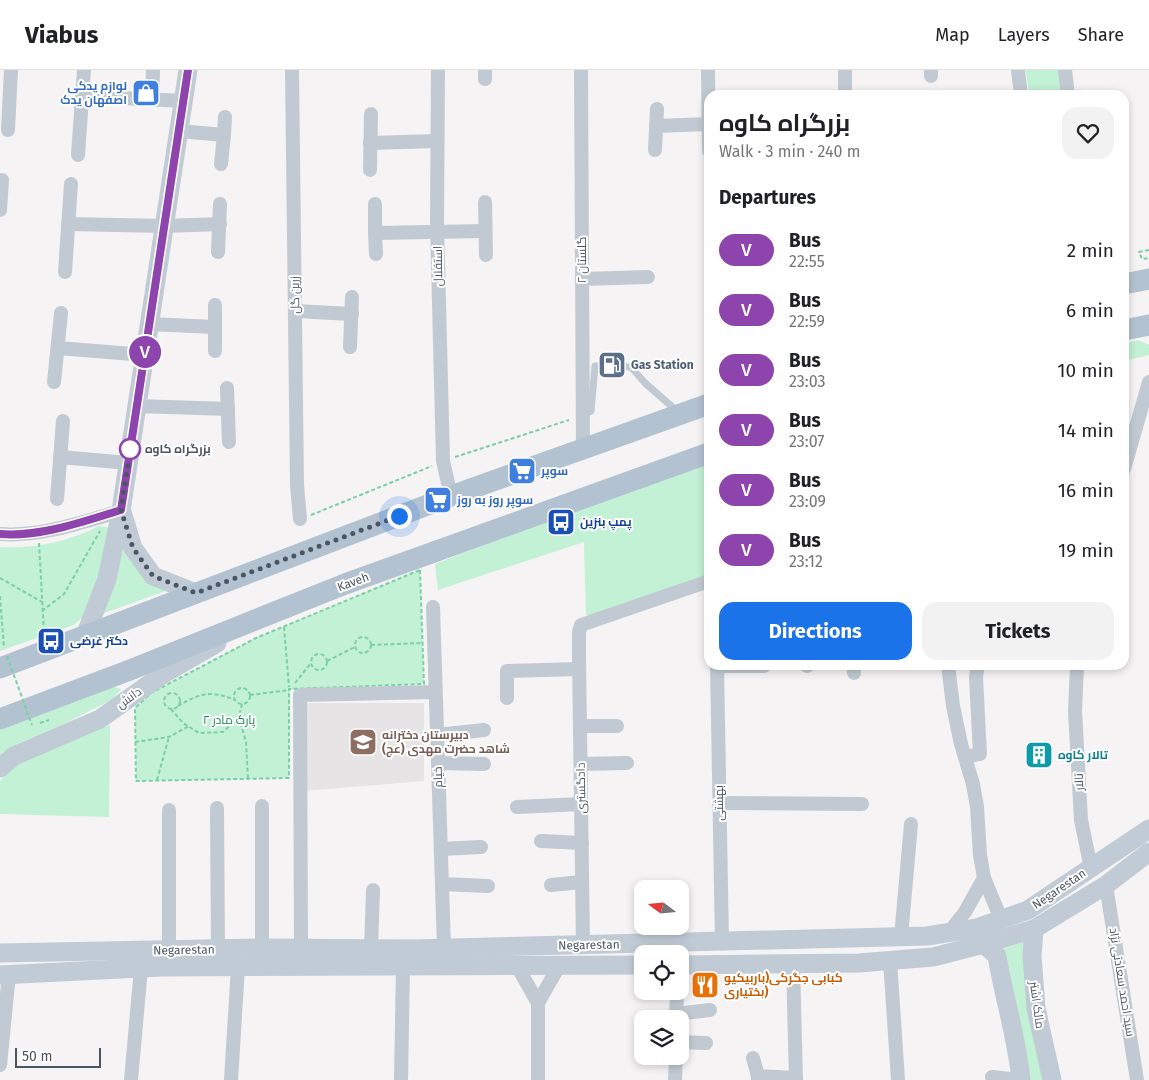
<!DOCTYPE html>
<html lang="en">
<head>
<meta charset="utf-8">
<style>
	:root { --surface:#fff; --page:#f2f2f2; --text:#202124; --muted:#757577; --line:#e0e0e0; --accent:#1a73e8 }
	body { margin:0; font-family:"Fira Sans",Cairo,sans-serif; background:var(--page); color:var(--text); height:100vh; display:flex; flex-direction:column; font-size:19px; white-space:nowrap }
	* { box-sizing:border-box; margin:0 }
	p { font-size:16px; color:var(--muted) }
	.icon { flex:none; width:28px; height:28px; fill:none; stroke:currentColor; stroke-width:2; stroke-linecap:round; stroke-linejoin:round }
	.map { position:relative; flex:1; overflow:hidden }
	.details { position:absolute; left:704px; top:20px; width:425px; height:580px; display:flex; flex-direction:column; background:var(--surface); border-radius:15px; box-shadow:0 2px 8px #0003 }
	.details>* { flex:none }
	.badge { padding:0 10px; border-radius:16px; font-size:18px; line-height:32px }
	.needle { width:32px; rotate:286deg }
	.tools { position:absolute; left:634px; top:810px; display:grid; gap:10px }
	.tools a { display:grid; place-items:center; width:55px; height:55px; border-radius:10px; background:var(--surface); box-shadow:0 2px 8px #0003; font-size:25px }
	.scale { position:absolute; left:15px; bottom:12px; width:86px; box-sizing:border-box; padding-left:5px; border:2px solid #4a5661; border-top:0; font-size:14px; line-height:18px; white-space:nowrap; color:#4a5661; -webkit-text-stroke:4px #fff; paint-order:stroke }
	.you { position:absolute; width:25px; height:25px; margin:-12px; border:4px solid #fff; border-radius:50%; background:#1a73e8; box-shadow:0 0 0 8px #1a73e833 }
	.map>.badge { position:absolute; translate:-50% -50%; box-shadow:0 0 0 2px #fff }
	h2 { padding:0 15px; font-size:19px; line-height:45px }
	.round { display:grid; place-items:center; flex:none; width:52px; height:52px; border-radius:15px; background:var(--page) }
	.headline { display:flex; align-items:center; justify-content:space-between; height:85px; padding:0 15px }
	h1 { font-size:24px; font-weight:700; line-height:38px }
	.cta { display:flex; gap:10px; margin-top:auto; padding:10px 15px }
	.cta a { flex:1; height:58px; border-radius:15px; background:var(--accent); color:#fff; font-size:20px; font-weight:700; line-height:58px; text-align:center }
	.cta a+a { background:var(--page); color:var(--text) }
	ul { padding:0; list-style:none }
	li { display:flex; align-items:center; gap:15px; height:60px; padding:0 15px }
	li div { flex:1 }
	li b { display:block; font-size:19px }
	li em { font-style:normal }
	li .badge { min-width:55px; font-weight:700; text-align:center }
	header { display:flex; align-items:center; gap:30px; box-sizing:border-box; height:70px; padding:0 25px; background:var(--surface); border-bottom:1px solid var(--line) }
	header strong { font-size:24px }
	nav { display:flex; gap:28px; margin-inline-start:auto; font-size:18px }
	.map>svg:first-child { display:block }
	.education { fill:#e6e4e5 }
	.green { fill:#c3f1d5 }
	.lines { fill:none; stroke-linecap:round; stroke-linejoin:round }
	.path { stroke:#7ad0a6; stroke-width:2; stroke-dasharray:4 2.5; stroke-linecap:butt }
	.lane { stroke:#c1cad2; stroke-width:7 }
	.street { stroke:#c1cad2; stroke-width:14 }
	.secondary { stroke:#c1cbd6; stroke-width:19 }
	.primary { stroke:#b3c2d1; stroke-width:21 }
	.path-bridge { stroke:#7ad0a6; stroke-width:2; stroke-dasharray:4 2.5; stroke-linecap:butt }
	.line-casing { stroke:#fff; stroke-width:11 }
	.line { stroke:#8e44ad; stroke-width:8 }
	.walk { stroke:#4a5661; stroke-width:5; stroke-dasharray:0 9 }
	.stop-dot { fill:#fff; stroke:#8e44ad; stroke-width:2.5 }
	.labels { text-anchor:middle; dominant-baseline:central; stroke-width:4; stroke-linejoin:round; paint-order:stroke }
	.shop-label { font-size:12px; font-weight:bold; fill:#366cbe; stroke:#fff; text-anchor:start }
	.street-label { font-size:12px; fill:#4a5661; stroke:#fff }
	.service-label { font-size:12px; font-weight:bold; fill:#4e5e75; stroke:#fff; text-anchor:start }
	.stop-label { font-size:12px; font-weight:bold; fill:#4a5661; stroke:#fff; text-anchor:start }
	.transit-label { font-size:12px; font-weight:bold; fill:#164399; stroke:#fff; text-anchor:start }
	.park-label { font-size:12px; fill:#17864f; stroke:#fff }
	.education-label { font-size:12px; font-weight:bold; fill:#785e54; stroke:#fff; text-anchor:start }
	.culture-label { font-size:12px; font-weight:bold; fill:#0d838f; stroke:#fff; text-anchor:start }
	.food-label { font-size:12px; font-weight:bold; fill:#c56008; stroke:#fff; text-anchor:start }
</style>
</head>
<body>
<header>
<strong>Viabus</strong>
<nav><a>Map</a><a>Layers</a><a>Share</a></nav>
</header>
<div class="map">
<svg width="1149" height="1010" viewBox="0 0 1149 1010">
	<rect width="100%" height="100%" fill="#f5f3f3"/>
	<!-- education -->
	<polygon class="education" points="302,633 424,633 424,711 304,721"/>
	<!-- green -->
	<g class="green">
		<polygon points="1026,0 1059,0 1062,25 1029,25"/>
		<polygon points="1138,270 1149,275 1149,285 1124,291 1124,274"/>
		<polygon points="709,392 709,506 592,546 586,545 584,472 438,520 435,494 566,443"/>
		<path d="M99,456L107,457L111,465L88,542L74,555L0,581V477C34,479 68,472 99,456Z"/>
		<polygon points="123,460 171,519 99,545"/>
		<polygon points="420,500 424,614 290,620 289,708 136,711 135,638 151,623 256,568"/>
		<polygon points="112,616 121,619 113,629 52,660 19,673 0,689 0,657"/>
		<polygon points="110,655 109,747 0,744 0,711 12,697 65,670"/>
		<polygon points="1029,870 1044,1010 1026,1010 1007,912 1003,879"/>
	</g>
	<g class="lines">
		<!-- path -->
		<g class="path">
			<polyline points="1149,180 1139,182 1142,189 1149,188"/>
			<polyline points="455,387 569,350"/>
			<polyline points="311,445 432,396"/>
			<polyline points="39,473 44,563"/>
			<polygon points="420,500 424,614 289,619 289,708 136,711 135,638 151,623 256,568"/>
			<polyline points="0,508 42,532"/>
			<polyline points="0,526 4,578"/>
			<polyline points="42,541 64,524 100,461"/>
			<polyline points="284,557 289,617"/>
			<circle cx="363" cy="575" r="8"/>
			<polyline points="371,575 421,573"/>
			<circle cx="319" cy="592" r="8"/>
			<polyline points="327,591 355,577"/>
			<polyline points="295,613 311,593"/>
			<circle cx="242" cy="626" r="8"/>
			<circle cx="172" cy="631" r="8"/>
			<polyline points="250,625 289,620"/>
			<polyline points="242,634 239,647 246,672 248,709"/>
			<path d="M178,636C200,623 212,620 235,630"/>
			<polyline points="171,639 183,653 199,663 223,662 239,647"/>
			<polyline points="40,653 49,650"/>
			<polyline points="135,672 169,667 189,656"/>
			<polyline points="157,710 169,667"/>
		</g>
		<!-- lane -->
		<polyline class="lane" points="583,345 591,341 595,296 631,297 645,313 677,341"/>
		<!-- street -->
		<g class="street">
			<polyline points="292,0 297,415 300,449"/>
			<polyline points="438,0 437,154 443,391 451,426"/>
			<polyline points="485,0 485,9"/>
			<polyline points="581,0 583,380"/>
			<polyline points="708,0 709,81"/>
			<polyline points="845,0 845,25"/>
			<polyline points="931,0 931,6"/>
			<polyline points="1018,0 1021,25"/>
			<polyline points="1065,0 1068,25"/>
			<polyline points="82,26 184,31"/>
			<polyline points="152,29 153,0"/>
			<polyline points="656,56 708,54"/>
			<polyline points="8,60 11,0"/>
			<polyline points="179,61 224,65"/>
			<polyline points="370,73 437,71"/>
			<polyline points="655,80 657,39"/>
			<polyline points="78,85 84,0"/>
			<polyline points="221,94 224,65 225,47"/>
			<polyline points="370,100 371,44"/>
			<polyline points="485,132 486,185"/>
			<polyline points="375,134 375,163 485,161"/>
			<polyline points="0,140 2,110"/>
			<polyline points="68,154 165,156 220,154"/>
			<polyline points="375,163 376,184"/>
			<polyline points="218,182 220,134"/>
			<polyline points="65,202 71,114"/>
			<polyline points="582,209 648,207"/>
			<polyline points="215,235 215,281"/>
			<polyline points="295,241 352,244"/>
			<polyline points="149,254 214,257"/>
			<polyline points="350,277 352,227"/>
			<polyline points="58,278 145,285"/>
			<polyline points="54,312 61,243"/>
			<polyline points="227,318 229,372"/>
			<polyline points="137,336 228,339"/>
			<polyline points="60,387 128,393"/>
			<polyline points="1124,399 1149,312"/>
			<polyline points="57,429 63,351"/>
			<path d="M0,464C41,467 82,452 121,441"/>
			<polyline points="433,537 444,878"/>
			<polyline points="717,595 722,872"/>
			<polyline points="807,595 807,596"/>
			<polyline points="853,595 854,603"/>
			<polyline points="948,595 953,636 961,674 973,714 977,737 980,785 984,808 1001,849"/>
			<polyline points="1077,595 1075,641 1081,750 1091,798"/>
			<polyline points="718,596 764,596"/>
			<polyline points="507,628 507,601 579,599"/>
			<polyline points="580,656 617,656"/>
			<polyline points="437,665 484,660"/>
			<polyline points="965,687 980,684 976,607 978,595"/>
			<polyline points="438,693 484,694"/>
			<polyline points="581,694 627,693"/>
			<polyline points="719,733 862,734"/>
			<polyline points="517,737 581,734"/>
			<polyline points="217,738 218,879"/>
			<polyline points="541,771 582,773"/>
			<polyline points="441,779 481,777"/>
			<polyline points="442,814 488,816"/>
			<polyline points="551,815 582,812"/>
			<polyline points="1106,815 1137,1010"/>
			<polyline points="949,862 965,842 984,808"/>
			<polyline points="901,867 911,754"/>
			<polyline points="583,875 579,588 579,562 581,555 709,511"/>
			<polyline points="262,878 262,736"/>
			<polyline points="301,879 300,625 435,622"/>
			<polyline points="371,879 373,820"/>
			<polyline points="169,880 169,740"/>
			<polyline points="890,890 898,1010"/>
			<polyline points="516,894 538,933"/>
			<polyline points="793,894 796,1010"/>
			<polyline points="676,944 710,940"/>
			<polyline points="676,949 677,921"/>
			<polyline points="680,972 706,973"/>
			<polyline points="753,988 758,1006 758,1010"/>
			<polyline points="0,995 9,904"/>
			<polyline points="758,1006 796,1008"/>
			<polyline points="992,1007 1021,1010"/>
			<polyline points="131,1010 141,898"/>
			<polyline points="231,1010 238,897"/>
			<polyline points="401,1010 403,896"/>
			<polyline points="538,1010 538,933 560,894"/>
			<polyline points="675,1010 676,986"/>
		</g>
		<!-- secondary -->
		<g class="secondary">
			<polyline points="122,442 133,478 153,506 196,523"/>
			<polyline points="85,566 107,509 121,441 188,0"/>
			<polyline points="0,698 14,686 100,649 162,605 217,573"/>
			<polyline points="1034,859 1032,886 1036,938 1052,1010"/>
			<path d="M984,874L997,886C1004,928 1017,968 1021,1010"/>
			<polyline points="0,883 262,878 411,879 927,866 977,858 1028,840 1149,759"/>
			<polyline points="680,895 859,893 933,887 984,874 1034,859 1106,815 1149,782"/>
			<polyline points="0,905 161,897 642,895"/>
		</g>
		<!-- primary -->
		<g class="primary">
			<polyline points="1124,214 1149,209"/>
			<polyline points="1124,260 1149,255"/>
			<polyline points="0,598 451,426 709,334"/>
			<polyline points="0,649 130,600 345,514 709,383"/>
		</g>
		<!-- path-bridge -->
		<polyline class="path-bridge" points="7,586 32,655"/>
	</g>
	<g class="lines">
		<defs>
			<path id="line" d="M0,464C41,467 82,452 121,440L188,0"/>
		</defs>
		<!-- line casing -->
		<use href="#line" class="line-casing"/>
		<!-- line -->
		<use href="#line" class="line"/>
		<!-- walk -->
		<polyline class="walk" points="130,379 131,374 121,440 133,478 153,506 196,523 399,446"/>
	</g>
	<!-- icons -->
	<defs>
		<symbol id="shop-square" viewBox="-11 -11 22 22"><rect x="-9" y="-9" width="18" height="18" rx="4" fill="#3f7fe0" stroke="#fff"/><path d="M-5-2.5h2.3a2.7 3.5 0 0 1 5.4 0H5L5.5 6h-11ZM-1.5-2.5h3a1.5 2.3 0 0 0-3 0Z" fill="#fff"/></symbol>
		<symbol id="fuel-square" viewBox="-11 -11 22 22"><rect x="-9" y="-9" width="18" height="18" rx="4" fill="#5c6f8a" stroke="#fff"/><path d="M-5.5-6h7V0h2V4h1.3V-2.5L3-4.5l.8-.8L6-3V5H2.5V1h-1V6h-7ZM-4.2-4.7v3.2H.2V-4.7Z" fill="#fff"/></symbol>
		<symbol id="supermarket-square" viewBox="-11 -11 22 22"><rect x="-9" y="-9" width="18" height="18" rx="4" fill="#3f7fe0" stroke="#fff"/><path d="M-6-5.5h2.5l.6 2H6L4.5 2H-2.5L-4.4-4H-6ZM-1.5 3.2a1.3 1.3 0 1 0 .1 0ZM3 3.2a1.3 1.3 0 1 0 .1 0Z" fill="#fff"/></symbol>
		<symbol id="bus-square" viewBox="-11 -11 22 22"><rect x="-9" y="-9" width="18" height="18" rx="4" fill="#1a4fb4" stroke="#fff"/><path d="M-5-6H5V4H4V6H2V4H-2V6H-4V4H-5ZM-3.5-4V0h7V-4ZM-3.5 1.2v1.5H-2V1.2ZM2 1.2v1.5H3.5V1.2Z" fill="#fff"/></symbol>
		<symbol id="school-square" viewBox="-11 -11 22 22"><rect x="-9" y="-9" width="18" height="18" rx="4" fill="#8d6e63" stroke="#fff"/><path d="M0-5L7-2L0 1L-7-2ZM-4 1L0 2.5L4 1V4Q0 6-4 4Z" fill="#fff"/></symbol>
		<symbol id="building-square" viewBox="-11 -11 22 22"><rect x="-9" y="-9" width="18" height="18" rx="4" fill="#0f9aa8" stroke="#fff"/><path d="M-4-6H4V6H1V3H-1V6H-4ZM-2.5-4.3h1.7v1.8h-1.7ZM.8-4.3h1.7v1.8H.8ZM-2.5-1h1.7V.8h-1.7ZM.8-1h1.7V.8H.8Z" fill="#fff"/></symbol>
		<symbol id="restaurant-square" viewBox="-11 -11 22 22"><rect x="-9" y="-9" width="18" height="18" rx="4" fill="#e8710a" stroke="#fff"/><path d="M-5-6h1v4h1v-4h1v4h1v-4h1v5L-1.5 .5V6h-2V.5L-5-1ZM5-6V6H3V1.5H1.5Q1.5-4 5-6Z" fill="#fff"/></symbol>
	</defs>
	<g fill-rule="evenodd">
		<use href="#shop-square" x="130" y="7" width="32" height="32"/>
		<use href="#fuel-square" x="596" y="279" width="32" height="32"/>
		<use href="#supermarket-square" x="506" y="385" width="32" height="32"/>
		<use href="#supermarket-square" x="422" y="414" width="32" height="32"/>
		<use href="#bus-square" x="545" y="436" width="32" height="32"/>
		<use href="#bus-square" x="35" y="555" width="32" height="32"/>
		<use href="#school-square" x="347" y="656" width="32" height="32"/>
		<use href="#building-square" x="1023" y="669" width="32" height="32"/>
		<use href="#restaurant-square" x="689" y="899" width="32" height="32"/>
	</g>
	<!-- markers -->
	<circle class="stop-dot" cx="130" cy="379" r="10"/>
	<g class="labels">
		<!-- shop labels -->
		<g class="shop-label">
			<text x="127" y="16" text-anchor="end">لوازم یدکی<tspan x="127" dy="14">اصفهان یدک</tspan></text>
			<text x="541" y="401">سوپر</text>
			<text x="457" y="430">سوپر روز به روز</text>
		</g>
		<!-- street labels -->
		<g class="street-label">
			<text transform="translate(582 190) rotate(-90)">گلستان ۲</text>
			<text transform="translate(438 196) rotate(-91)">استقلال</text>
			<text transform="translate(295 225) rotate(-91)">زرین گل</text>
			<text transform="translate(353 512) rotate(-21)">Kaveh</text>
			<text transform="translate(129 628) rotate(-36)">دانش</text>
			<text transform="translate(438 707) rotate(-92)">خیام</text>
			<text transform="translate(1079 712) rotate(-93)">تالار</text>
			<text transform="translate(581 718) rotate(-91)">دادگستری</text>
			<text transform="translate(719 733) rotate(-91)">بهشتی</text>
			<text transform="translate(1059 819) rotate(-34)">Negarestan</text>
			<text transform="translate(589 875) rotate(-1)">Negarestan</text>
			<text transform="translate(184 880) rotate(-1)">Negarestan</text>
			<text transform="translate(1122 912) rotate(81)">سید احمد سعادتی نژاد</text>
			<text transform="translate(1037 935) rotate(82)">مالک اشتر</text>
		</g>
		<!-- service labels -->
		<g class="service-label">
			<text x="631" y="295">Gas Station</text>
		</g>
		<!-- stop labels -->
		<g class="stop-label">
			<text x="145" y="379">بزرگراه کاوه</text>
		</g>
		<!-- transit labels -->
		<g class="transit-label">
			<text x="580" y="452">پمپ بنزین</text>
			<text x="70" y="571">دکتر غرضی</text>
		</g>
		<!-- park labels -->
		<g class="park-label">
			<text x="229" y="650">پارک مادر ۲</text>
		</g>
		<!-- education labels -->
		<g class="education-label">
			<text x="382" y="665">دبیرستان دخترانه<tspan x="382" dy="14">شاهد حضرت مهدی (عج)</tspan></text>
		</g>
		<!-- culture labels -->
		<g class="culture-label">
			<text x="1058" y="685">تالار کاوه</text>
		</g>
		<!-- food labels -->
		<g class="food-label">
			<text x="724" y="908">کبابی جگرکی(باربیکیو<tspan x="724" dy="14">بختیاری)</tspan></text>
		</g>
	</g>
</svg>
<div class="tools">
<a><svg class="needle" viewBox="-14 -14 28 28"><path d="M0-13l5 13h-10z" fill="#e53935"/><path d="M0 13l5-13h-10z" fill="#757577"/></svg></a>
<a><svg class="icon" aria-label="locate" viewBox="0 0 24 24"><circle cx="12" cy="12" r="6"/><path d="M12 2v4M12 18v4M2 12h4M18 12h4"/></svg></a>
<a><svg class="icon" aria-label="layers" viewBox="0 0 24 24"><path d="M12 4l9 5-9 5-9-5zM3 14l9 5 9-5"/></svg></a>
</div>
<div class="scale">50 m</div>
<div class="you" style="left:399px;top:446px"></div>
<b class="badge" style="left:145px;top:282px;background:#8e44ad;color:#fff">۷</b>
<section class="details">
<div class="headline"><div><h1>بزرگراه کاوه</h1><p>Walk · 3 min · 240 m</p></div><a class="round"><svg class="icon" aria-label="heart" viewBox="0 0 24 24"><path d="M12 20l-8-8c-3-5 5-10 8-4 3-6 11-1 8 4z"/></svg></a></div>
<h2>Departures</h2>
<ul>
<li><span class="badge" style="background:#8e44ad;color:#fff">۷</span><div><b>Bus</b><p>22:55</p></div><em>2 min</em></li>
<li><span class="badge" style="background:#8e44ad;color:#fff">۷</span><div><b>Bus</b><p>22:59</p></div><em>6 min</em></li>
<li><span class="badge" style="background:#8e44ad;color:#fff">۷</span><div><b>Bus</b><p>23:03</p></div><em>10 min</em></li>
<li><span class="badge" style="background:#8e44ad;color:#fff">۷</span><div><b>Bus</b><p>23:07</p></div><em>14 min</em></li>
<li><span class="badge" style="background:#8e44ad;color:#fff">۷</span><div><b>Bus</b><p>23:09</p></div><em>16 min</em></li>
<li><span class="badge" style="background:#8e44ad;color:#fff">۷</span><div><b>Bus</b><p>23:12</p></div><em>19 min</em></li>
</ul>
<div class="cta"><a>Directions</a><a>Tickets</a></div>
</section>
</div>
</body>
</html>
